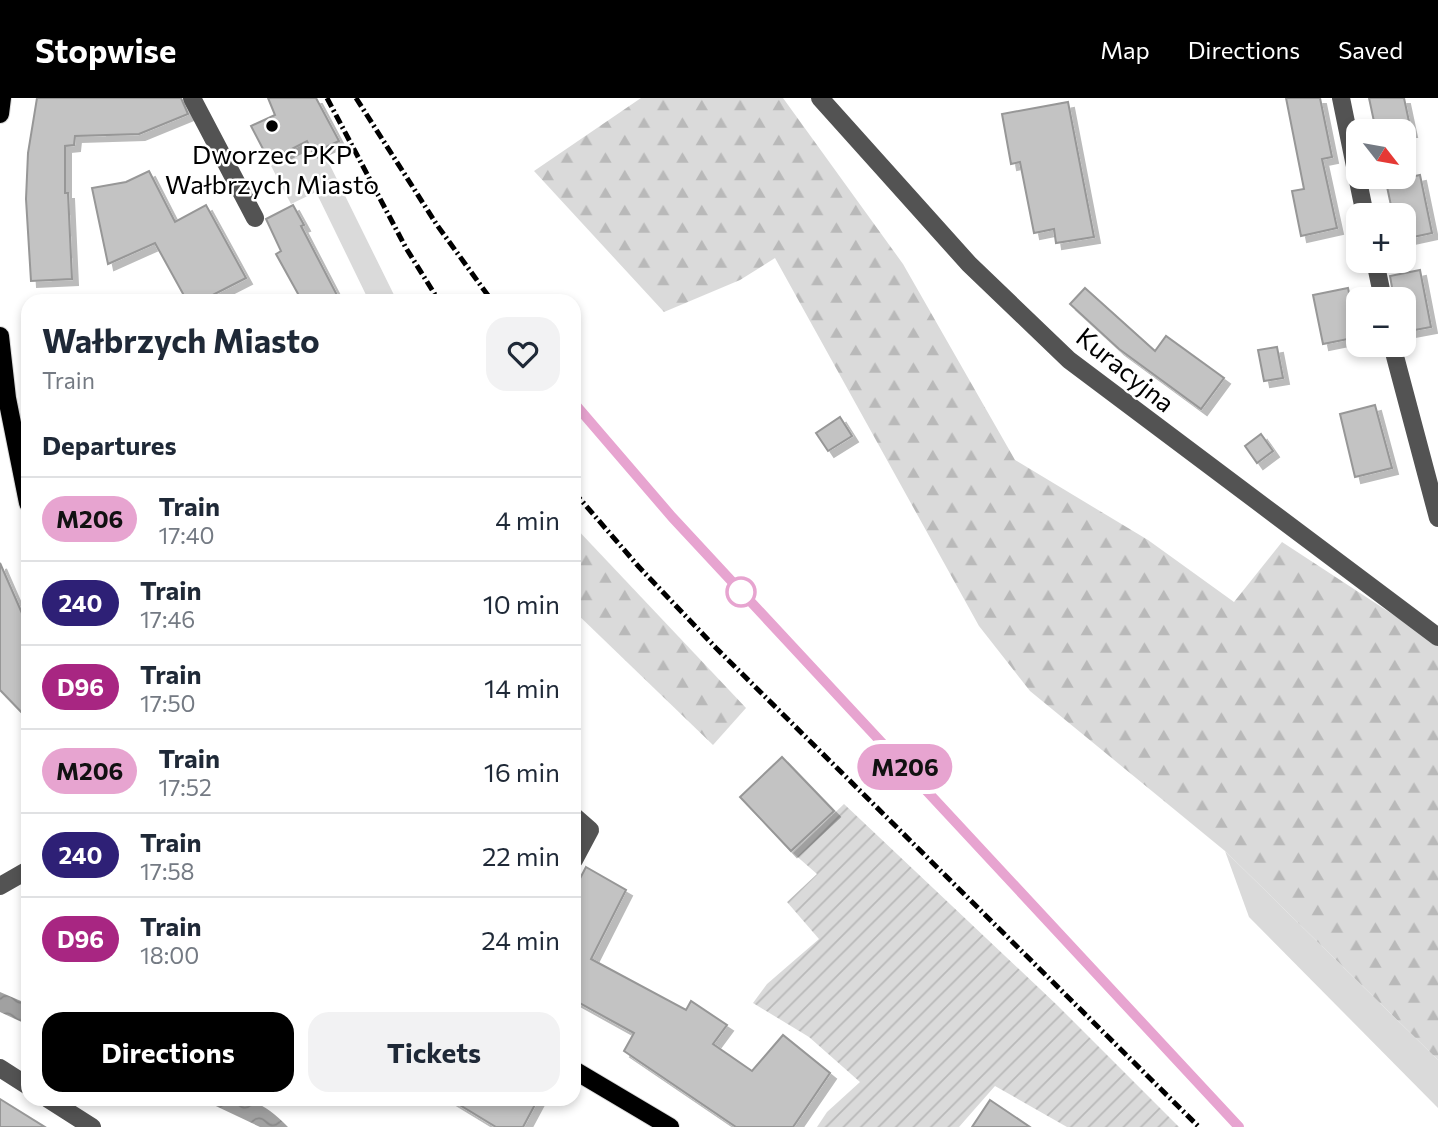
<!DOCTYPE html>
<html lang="en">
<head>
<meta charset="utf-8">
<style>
	:root { --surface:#fff; --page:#f2f2f3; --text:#1f2937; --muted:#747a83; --line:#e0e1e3; --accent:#000 }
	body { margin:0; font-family:Commissioner,sans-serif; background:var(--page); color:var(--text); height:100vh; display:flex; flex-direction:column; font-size:26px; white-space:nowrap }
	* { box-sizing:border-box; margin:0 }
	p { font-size:23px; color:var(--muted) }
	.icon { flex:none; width:38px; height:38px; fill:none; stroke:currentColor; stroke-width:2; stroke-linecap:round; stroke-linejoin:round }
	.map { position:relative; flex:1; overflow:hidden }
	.panel { position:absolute; left:21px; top:196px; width:560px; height:812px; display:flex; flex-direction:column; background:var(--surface); border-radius:21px; box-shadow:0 4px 10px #0003 }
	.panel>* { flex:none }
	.badge { padding:0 14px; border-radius:23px; font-size:24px; line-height:46px }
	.needle { width:46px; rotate:121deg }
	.controls { position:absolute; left:1346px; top:21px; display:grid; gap:14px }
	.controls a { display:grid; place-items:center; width:70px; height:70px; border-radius:14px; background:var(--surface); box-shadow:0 4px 10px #0003; font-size:35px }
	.map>.badge { position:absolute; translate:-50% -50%; box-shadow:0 0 0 4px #fff }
	h2 { padding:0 21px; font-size:26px; line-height:63px }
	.round { display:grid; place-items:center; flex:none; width:74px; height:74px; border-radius:21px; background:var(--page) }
	.headline { display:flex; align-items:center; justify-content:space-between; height:119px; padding:0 21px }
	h1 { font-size:33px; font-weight:700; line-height:52px }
	.button { display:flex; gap:14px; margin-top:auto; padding:14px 21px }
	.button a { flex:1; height:80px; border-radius:21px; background:var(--accent); color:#fff; font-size:28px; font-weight:700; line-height:80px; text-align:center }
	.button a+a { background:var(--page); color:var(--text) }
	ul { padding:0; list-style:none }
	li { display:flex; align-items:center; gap:21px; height:84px; padding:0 21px; border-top:2px solid var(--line) }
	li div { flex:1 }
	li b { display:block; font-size:26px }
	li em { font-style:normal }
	li .badge { min-width:77px; font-weight:700; text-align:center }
	header { display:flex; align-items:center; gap:42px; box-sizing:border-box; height:98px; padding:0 35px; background:var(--accent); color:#fff }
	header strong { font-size:33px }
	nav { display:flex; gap:38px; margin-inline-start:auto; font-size:24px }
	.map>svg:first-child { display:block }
	.grass { fill:#dadada }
	.forest { fill:url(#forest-firs) }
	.garden { fill:url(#garden-furrows) }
	.water { fill:url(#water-waves) }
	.building { fill:#c3c3c3; stroke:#979797; stroke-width:2; filter:url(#shadow) }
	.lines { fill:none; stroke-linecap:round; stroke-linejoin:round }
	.major-casing { stroke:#dbdbdb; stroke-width:20 }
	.minor { stroke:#535353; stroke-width:18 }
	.major { stroke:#000; stroke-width:18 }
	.rail { stroke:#000; stroke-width:5; stroke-dasharray:10 3.5 2 3.5; stroke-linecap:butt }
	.line-casing { stroke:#fff; stroke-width:16 }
	.line { stroke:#e7a4d0; stroke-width:10 }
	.poi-dot { fill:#000; stroke:#fff; stroke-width:2.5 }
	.stop-dot { fill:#fff; stroke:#e7a4d0; stroke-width:3.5 }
	.labels { text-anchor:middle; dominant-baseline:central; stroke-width:5; stroke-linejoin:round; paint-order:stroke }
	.poi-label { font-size:26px; fill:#000; stroke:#fff }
	.street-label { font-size:26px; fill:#000; stroke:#fff }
</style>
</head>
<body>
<header>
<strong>Stopwise</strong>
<nav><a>Map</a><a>Directions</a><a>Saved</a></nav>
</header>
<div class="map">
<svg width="1438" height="1029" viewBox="0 0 1438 1029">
	<defs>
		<pattern id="forest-firs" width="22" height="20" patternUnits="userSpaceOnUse" patternTransform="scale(1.75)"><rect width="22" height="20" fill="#dadada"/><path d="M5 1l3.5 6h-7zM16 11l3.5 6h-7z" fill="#b9b9b9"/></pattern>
		<pattern id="garden-furrows" width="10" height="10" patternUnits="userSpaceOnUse" patternTransform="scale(1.75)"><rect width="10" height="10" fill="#dadada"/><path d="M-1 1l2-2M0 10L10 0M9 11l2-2" fill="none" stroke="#b9b9b9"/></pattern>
		<pattern id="water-waves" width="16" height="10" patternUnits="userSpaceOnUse" patternTransform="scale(1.75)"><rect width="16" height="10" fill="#a1a1a1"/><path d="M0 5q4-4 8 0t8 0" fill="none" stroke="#898989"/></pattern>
		<filter id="shadow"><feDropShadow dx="6" dy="6" stdDeviation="0" flood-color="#0004"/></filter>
	</defs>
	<rect width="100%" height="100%" fill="#fff"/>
	<!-- grass -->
	<g class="grass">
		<polygon points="302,45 313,55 322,51 397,203 369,203 316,94 291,106 269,64"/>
		<polygon points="1225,753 1438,962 1438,1010 1249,819"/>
	</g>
	<!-- forest -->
	<g class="forest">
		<polygon points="641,0 783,0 903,166 1015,362 1148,442 1234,504 1282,444 1438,546 1438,962 1225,753 1030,593 979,528 775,160 740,182 664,214 534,73"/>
		<polygon points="574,428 746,610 713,647 574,513"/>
	</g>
	<!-- garden -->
	<polygon class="garden" points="844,706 1058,908 1179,1029 1067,1029 995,988 959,1029 817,1029 827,1014 860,984 809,939 753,905 767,886 819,841 787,804 817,776 793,755"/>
	<!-- water -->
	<g class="water">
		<polygon points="0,894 28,906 28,927 0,914"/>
		<path d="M201,1001C244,1001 256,996 288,1029H260Z"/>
	</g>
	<!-- building -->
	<g class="building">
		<polygon points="37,0 181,0 188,16 139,36 75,38 74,47 65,48 65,95 68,95 72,181 31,183 26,101 28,55"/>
		<polygon points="268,0 316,0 339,43 313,55 307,43 280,57 263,51 251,28 275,17"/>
		<polygon points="1286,0 1320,0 1332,59 1322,61 1337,130 1301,138 1292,93 1304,91"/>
		<polygon points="1369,0 1404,0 1411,33 1376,33"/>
		<polygon points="1068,4 1094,139 1056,145 1054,131 1034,135 1020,64 1011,66 1002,16"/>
		<polygon points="149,73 175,124 206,107 246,180 201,203 187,203 155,145 108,166 92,90 126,84"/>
		<polygon points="1420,77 1432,135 1404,141 1404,117 1393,117 1386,84"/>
		<polygon points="293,107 304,127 301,128 340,203 302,203 276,156 281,153 266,121"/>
		<polygon points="1420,172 1431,229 1404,234 1404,201 1394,201 1390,178"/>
		<polygon points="1085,190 1155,253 1166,238 1224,280 1201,311 1119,251 1070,206"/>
		<polygon points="1348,190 1358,239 1323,246 1313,197"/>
		<polygon points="1277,249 1283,280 1264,283 1258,252"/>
		<polygon points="1375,307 1392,370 1355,379 1340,316"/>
		<polygon points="840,319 852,338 828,353 816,335"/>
		<polygon points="1261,336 1273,353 1257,365 1245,348"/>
		<polygon points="0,465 28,529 28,621 0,592"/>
		<polygon points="782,659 834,713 791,753 740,699"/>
		<polygon points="586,769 626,792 591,861 686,912 691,903 727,927 713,946 752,973 783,937 830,975 793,1029 736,1029 624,953 634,935 574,902 574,792"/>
		<polygon points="0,1001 45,1029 0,1029"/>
		<polygon points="450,1001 538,1001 523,1029 496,1029"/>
		<polygon points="990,1002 1030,1029 972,1029"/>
	</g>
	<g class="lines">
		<defs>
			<g id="major">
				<polyline points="0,16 2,0"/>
				<polyline points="0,238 7,300 28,405"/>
				<polyline points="574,972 670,1029"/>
			</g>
		</defs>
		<!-- major casing -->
		<use href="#major" class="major-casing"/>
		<!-- minor -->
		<g class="minor">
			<polyline points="192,0 255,120"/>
			<polyline points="820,0 969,166 1069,262 1438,539"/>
			<polyline points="1341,0 1365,117"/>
			<polyline points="1375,163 1383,201"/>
			<polyline points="1392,247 1438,420"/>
			<polyline points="574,718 590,732 574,762"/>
			<polyline points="0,788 28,772"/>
			<polyline points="0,970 28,988"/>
			<polyline points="48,1001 92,1029"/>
		</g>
		<!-- major -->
		<use href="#major" class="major"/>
		<!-- rail -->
		<g class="rail">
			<polyline points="327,0 406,150 439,203"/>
			<polyline points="356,0 437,127 492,203"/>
			<polyline points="574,305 672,419 1239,1029"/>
			<polyline points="574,394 639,469 716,550 1199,1029"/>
		</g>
	</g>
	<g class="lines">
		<defs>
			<polyline id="line" points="574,305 672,419 1239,1029"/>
		</defs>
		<!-- line casing -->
		<use href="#line" class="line-casing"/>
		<!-- line -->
		<use href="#line" class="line"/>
	</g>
	<!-- markers -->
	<circle class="poi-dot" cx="272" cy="28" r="7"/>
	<circle class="stop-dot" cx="741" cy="494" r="14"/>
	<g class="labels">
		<!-- poi labels -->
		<g class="poi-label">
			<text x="272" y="55">Dworzec PKP<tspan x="272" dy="30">Wałbrzych Miasto</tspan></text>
		</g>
		<!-- street labels -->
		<g class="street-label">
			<text transform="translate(1126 271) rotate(39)">Kuracyjna</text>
		</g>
	</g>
</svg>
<div class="controls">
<a><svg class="needle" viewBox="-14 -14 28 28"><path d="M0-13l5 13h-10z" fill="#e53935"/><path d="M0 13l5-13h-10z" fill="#747a83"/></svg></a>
<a>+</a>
<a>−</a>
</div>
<b class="badge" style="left:905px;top:669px;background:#e7a4d0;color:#111">M206</b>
<section class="panel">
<div class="headline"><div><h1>Wałbrzych Miasto</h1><p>Train</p></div><a class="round"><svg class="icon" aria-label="heart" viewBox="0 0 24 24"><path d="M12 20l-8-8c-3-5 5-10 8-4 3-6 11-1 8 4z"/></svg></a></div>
<h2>Departures</h2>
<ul>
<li><span class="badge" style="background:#e7a4d0;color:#111">M206</span><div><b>Train</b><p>17:40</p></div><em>4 min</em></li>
<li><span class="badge" style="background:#2e2076;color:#fff">240</span><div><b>Train</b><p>17:46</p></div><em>10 min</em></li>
<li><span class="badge" style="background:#a82682;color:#fff">D96</span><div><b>Train</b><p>17:50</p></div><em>14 min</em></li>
<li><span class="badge" style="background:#e7a4d0;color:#111">M206</span><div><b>Train</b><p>17:52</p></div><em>16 min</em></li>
<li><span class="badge" style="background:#2e2076;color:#fff">240</span><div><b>Train</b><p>17:58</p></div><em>22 min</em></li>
<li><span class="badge" style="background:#a82682;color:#fff">D96</span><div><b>Train</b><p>18:00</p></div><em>24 min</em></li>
</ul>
<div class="button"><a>Directions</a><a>Tickets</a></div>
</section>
</div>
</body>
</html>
